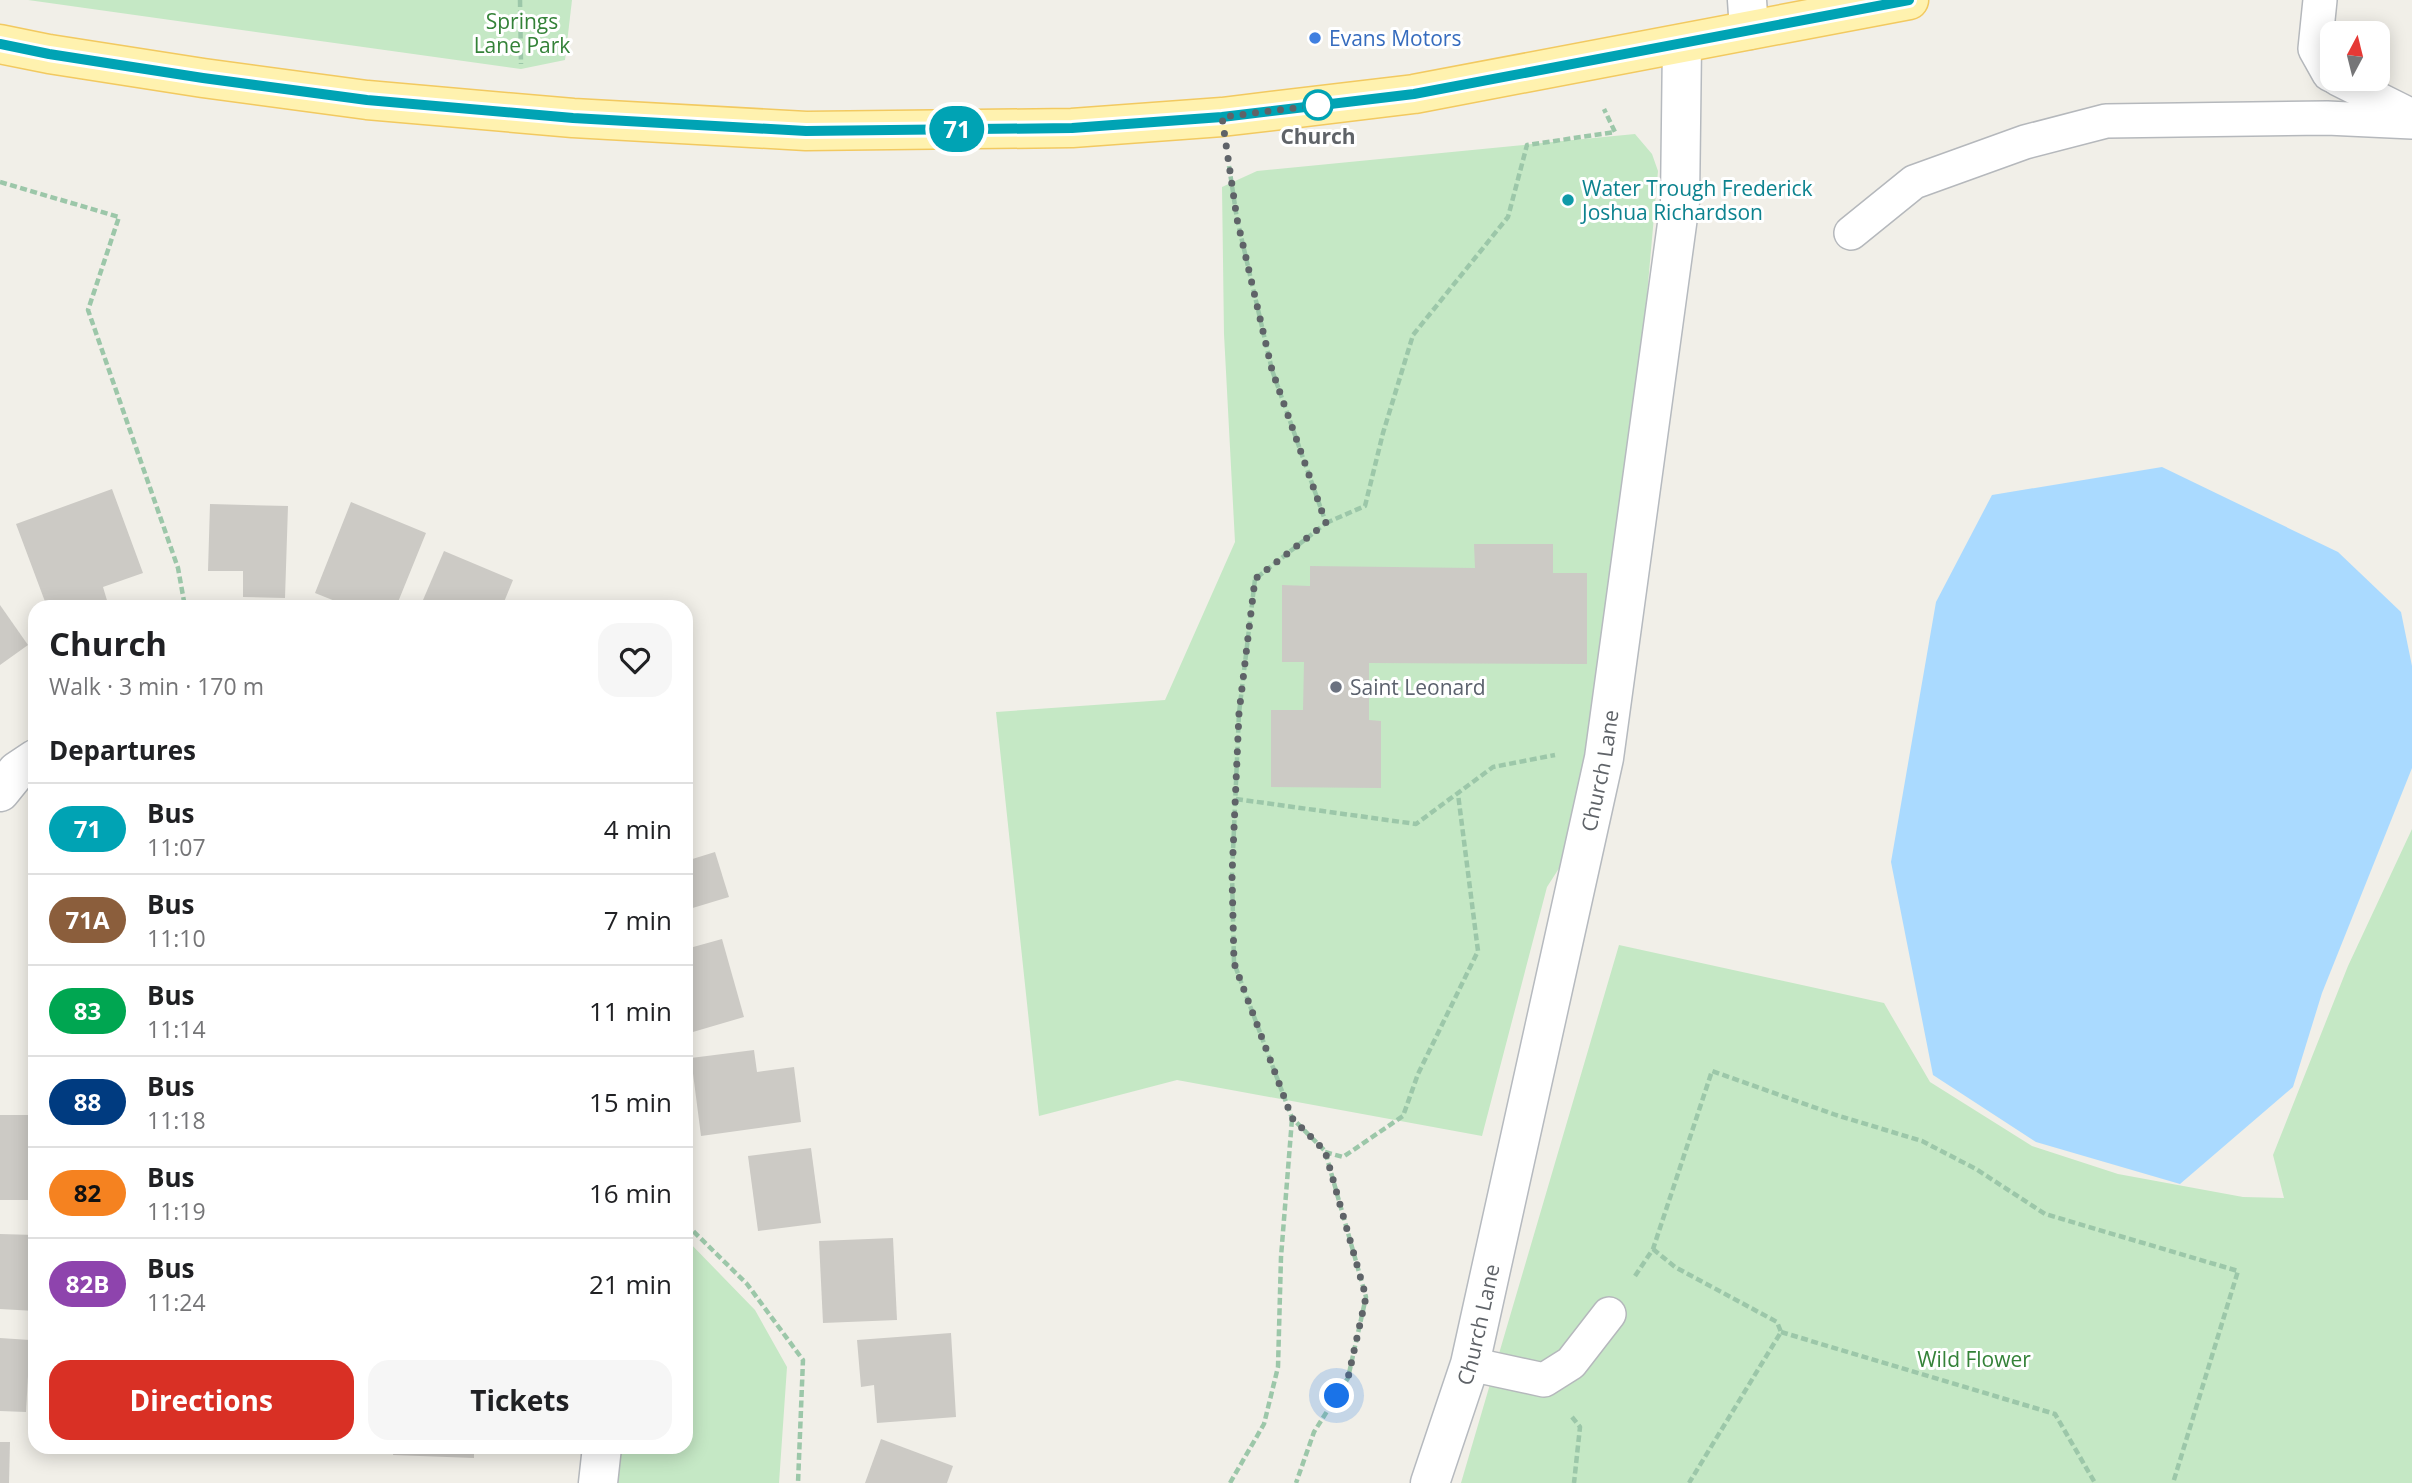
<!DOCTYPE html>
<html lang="en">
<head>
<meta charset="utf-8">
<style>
	:root { --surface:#fff; --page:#f6f6f6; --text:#202124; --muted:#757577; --line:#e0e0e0; --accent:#d93025 }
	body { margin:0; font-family:"Open Sans",sans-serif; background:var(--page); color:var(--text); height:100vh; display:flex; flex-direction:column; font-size:26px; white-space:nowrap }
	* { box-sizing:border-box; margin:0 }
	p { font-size:23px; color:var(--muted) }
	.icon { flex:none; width:38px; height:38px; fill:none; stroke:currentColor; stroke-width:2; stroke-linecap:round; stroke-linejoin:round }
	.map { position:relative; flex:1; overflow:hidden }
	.side { position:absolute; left:28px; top:600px; width:665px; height:854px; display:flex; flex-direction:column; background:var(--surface); border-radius:21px; box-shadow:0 4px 18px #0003 }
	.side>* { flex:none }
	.badge { padding:0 14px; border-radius:23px; font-size:24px; line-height:46px }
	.needle { width:46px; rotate:7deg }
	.tools { position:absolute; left:2320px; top:21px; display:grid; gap:14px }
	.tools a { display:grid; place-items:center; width:70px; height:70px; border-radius:14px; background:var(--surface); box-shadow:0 4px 18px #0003; font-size:35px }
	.you { position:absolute; width:35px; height:35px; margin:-18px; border:5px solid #fff; border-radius:50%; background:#1a73e8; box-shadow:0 0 0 10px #1a73e833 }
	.map>.badge { position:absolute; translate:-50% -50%; box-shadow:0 0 0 4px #fff }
	h2 { padding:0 21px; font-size:26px; line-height:63px }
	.round { display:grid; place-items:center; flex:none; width:74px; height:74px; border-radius:21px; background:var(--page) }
	.head { display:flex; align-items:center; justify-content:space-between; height:119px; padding:0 21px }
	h1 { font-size:33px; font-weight:700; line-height:52px }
	.cta { display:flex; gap:14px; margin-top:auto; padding:14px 21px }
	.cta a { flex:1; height:80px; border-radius:21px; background:var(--accent); color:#fff; font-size:28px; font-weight:700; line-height:80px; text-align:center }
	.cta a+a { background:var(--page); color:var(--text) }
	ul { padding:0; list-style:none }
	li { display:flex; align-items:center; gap:21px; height:91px; padding:0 21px; border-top:2px solid var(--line) }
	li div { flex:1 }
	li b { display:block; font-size:26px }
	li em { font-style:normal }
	li .badge { min-width:77px; font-weight:700; text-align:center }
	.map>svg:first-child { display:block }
	.green { fill:#c5e8c5 }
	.water { fill:#aadaff }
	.building { fill:#cccac5 }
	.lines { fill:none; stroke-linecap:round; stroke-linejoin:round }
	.lane-casing { stroke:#b5b8bc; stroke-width:36 }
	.street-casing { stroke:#b5b8bc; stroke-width:41 }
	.secondary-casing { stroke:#b6babf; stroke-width:41 }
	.primary-casing { stroke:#f2c960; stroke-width:41 }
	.path { stroke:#9cc7a9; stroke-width:4.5; stroke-dasharray:7 3.5; stroke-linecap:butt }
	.lane { stroke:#fff; stroke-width:33 }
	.street { stroke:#fff; stroke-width:38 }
	.secondary { stroke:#fff; stroke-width:38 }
	.primary { stroke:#fff2af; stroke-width:38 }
	.line-casing { stroke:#fff; stroke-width:16 }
	.line { stroke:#00a3b4; stroke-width:10 }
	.walk { stroke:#5f6368; stroke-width:7; stroke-dasharray:0 12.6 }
	.shop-dot { fill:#3f7fe0; stroke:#fff; stroke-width:2.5 }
	.stop-dot { fill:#fff; stroke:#00a3b4; stroke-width:3.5 }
	.culture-dot { fill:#0f9aa8; stroke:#fff; stroke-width:2.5 }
	.worship-dot { fill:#6b7280; stroke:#fff; stroke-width:2.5 }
	.labels { text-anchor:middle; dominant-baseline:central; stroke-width:6; stroke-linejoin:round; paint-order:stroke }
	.park-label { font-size:21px; fill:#348238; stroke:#fff }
	.shop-label { font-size:21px; fill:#366cbe; stroke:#fff; text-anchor:start }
	.stop-label { font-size:21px; font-weight:bold; fill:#5f6368; stroke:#fff }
	.culture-label { font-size:21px; fill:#0d838f; stroke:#fff; text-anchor:start }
	.worship-label { font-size:21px; fill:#5b616d; stroke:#fff; text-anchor:start }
	.street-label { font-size:21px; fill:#5f6368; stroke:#fff }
</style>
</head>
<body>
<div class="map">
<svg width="2412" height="1483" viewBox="0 0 2412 1483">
	<rect width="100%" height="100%" fill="#f1efe8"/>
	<!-- green -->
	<g class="green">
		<polygon points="28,0 572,0 565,60 521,69"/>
		<polygon points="1635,134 1652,154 1658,171 1628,510 1602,678 1565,859 1547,887 1482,1136 1177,1080 1039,1116 996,712 1165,700 1235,542 1224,334 1222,187 1257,171"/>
		<polygon points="2412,829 2412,1483 1461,1483 1619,945 1884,1003 1930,1082 2032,1146 2118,1174 2243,1197 2284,1198 2273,1155 2348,966"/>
		<polygon points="686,1239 755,1310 787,1367 779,1483 610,1483 616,1447 686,1447"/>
	</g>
	<!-- water -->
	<polygon class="water" points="2162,467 2338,552 2401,612 2412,666 2412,768 2322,993 2293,1087 2180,1184 2036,1142 1933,1075 1891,862 1936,602 1992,495"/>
	<!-- building -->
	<g class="building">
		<polygon points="112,489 143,573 103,587 109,607 47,607 16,524"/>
		<polygon points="351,502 426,533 396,607 376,600 373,607 350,607 315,593"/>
		<polygon points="210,504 288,506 285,598 243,597 243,571 208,571"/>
		<polygon points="1474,544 1553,544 1553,573 1587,573 1587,664 1369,663 1369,720 1381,721 1381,788 1271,787 1271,710 1303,710 1304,662 1282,662 1282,585 1310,586 1310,566 1475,568"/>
		<polygon points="444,551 513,580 502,607 420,607"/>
		<polygon points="0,605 28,645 0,665"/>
		<polygon points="715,852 729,897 686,910 686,861"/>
		<polygon points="722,939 744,1017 686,1034 686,949"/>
		<polygon points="754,1050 757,1072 794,1067 801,1122 701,1136 691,1058"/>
		<rect x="0" y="1115" width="35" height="85"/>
		<polygon points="811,1148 821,1223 758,1231 748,1156"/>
		<polygon points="0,1234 35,1235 35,1311 0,1309"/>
		<polygon points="893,1238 897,1320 823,1323 819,1241"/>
		<polygon points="951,1333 956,1417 877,1423 874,1385 861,1387 857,1340"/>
		<polygon points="0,1338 30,1340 26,1412 0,1411"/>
		<polygon points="881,1439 953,1466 947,1483 865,1483"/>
		<polygon points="0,1442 10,1442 9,1483 0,1483"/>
		<polygon points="394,1447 474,1447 474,1458 393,1455"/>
	</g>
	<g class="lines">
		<defs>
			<g id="lane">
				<polyline points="2320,0 2315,49 2329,74 2333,76"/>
				<polyline points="2338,79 2412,116"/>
				<polyline points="1851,233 1914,182 2025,142 2106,121 2327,118 2412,122"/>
				<polyline points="1470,1364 1544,1380 1571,1363 1609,1314"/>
			</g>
			<g id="street">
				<polyline points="1747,0 1749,30"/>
				<polyline points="0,792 17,771 35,759"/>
				<polyline points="598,1483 602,1447"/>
			</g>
			<g id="secondary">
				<path id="s1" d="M1430,1483L1470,1364L1604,758L1680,202L1682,44"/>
			</g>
			<polyline id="primary" points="0,44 49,54 203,78 367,100 573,118 806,131 1072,128 1222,117 1414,94 1909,0"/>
		</defs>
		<!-- lane casing -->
		<use href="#lane" class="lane-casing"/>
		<!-- street casing -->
		<use href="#street" class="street-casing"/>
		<!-- secondary casing -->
		<use href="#secondary" class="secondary-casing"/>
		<!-- primary casing -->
		<use href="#primary" class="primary-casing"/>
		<!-- path -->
		<g class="path">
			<polyline points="520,0 521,64"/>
			<polyline points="1229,166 1237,219 1272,370 1326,523 1255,579 1239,713 1232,875 1234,963 1292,1118 1325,1151 1366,1297 1348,1378 1314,1432 1296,1483"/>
			<polyline points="0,182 119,217 88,310 178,568 185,607"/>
			<polyline points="1326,523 1365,506 1383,433 1413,335 1508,217 1527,145 1615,132 1604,109"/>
			<polyline points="1236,799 1416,824 1493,767 1555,755"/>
			<polyline points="1325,1152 1343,1157 1403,1116 1418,1074 1478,951 1458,794"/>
			<polyline points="686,1224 747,1284 803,1360 798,1483"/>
			<polyline points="1653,1249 1675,1267 1777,1322 1781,1332 1689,1483"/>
			<polyline points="1635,1276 1653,1249 1712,1071 1836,1115 1922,1141 1976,1169 2045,1214 2238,1271 2173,1483"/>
			<polyline points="1781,1332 2055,1414 2095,1483"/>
			<polyline points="1572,1417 1580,1427 1574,1483"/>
			<polyline points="1230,1483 1264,1424 1278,1367 1281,1257 1292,1119"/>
		</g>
		<!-- lane -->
		<use href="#lane" class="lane"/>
		<!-- street -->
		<use href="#street" class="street"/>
		<!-- secondary -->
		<use href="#secondary" class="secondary"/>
		<!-- primary -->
		<use href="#primary" class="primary"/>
	</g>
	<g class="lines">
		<defs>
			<polyline id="line" points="0,44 49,54 203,78 367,100 573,118 806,131 1072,128 1222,117 1414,94 1909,0"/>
		</defs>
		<!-- line casing -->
		<use href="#line" class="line-casing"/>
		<!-- line -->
		<use href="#line" class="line"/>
		<!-- walk -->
		<polyline class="walk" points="1318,105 1222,117 1237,219 1272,370 1326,523 1255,579 1239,713 1232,875 1234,963 1292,1118 1325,1151 1366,1297 1348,1378 1337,1396"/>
	</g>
	<!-- markers -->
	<circle class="shop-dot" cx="1315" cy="38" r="7"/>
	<circle class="stop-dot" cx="1318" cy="105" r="14"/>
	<circle class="culture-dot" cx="1568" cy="200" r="7"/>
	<circle class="worship-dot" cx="1336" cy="687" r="7"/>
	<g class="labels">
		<!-- park labels -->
		<g class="park-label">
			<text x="522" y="21">Springs<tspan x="522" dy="24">Lane Park</tspan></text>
			<text x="1974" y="1359">Wild Flower</text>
		</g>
		<!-- shop labels -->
		<g class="shop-label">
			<text x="1329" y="38">Evans Motors</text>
		</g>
		<!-- stop labels -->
		<g class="stop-label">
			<text x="1318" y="136">Church</text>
		</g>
		<!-- culture labels -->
		<g class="culture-label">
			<text x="1582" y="188">Water Trough Frederick<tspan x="1582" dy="24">Joshua Richardson</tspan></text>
		</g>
		<!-- worship labels -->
		<g class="worship-label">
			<text x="1350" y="687">Saint Leonard</text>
		</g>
		<!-- street labels -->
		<g class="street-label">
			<text stroke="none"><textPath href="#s1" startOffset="733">Church Lane</textPath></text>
			<text stroke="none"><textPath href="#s1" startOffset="166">Church Lane</textPath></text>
		</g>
	</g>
</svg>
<div class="tools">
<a><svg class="needle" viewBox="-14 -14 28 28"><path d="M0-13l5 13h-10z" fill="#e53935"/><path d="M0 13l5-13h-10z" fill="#757577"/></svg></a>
</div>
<div class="you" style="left:1337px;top:1396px"></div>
<b class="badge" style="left:957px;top:129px;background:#00a3b4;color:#fff">71</b>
<section class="side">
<div class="head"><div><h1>Church</h1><p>Walk · 3 min · 170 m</p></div><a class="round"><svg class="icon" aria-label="heart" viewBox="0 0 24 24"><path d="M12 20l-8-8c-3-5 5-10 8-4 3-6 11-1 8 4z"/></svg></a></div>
<h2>Departures</h2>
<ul>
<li><span class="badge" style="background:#00a3b4;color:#fff">71</span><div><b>Bus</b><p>11:07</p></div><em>4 min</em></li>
<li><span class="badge" style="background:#8b5e3c;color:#fff">71A</span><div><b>Bus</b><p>11:10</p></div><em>7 min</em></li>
<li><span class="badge" style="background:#00a651;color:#fff">83</span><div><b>Bus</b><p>11:14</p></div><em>11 min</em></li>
<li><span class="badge" style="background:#003b80;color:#fff">88</span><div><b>Bus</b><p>11:18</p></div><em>15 min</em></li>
<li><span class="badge" style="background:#f58220;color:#111">82</span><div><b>Bus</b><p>11:19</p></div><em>16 min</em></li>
<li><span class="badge" style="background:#8e44ad;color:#fff">82B</span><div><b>Bus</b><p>11:24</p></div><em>21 min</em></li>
</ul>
<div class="cta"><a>Directions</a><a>Tickets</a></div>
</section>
</div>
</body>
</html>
